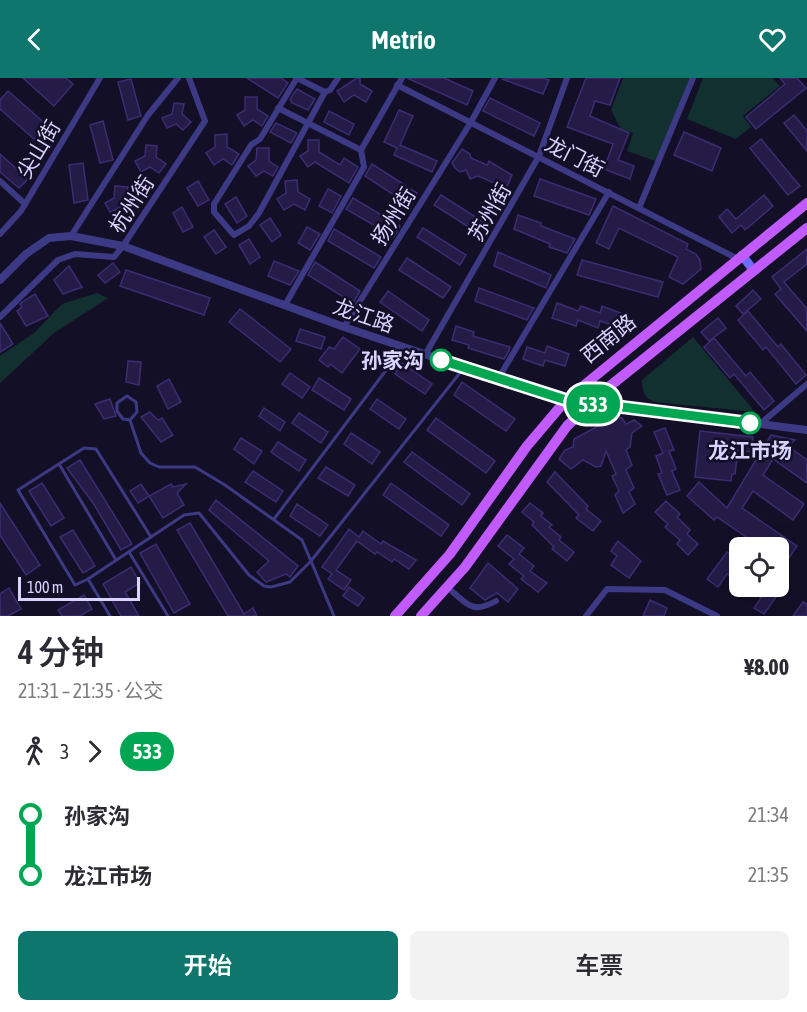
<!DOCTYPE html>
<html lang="zh">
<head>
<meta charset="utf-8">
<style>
	:root { --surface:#fff; --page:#f2f2f3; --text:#2b2b33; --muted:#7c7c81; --accent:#0f766e }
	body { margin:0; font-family:"Asap Condensed","Noto Sans SC",sans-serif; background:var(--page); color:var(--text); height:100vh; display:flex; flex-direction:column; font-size:22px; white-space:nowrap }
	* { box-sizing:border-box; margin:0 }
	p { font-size:20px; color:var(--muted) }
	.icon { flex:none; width:33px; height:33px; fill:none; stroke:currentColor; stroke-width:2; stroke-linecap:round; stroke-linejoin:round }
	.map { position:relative; height:538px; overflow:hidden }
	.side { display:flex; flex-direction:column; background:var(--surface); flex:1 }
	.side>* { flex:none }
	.badge { padding:0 12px; border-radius:20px; font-size:21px; line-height:39px }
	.fabs { position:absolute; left:729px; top:459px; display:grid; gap:12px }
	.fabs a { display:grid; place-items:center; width:60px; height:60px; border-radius:9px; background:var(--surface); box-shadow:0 6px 24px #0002; font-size:30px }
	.scale { position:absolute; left:18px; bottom:15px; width:122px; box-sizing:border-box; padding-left:6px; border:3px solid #d9d4ff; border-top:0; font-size:16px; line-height:21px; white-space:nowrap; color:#d9d4ff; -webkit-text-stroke:4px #130f26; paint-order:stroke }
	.map>.badge { position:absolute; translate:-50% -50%; box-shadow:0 0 0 3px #fff }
	.legs { display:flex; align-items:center; gap:9px; height:66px; padding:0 18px; font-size:20px }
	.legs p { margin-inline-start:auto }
	.headline { display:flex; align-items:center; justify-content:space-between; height:102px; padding:0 18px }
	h1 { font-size:33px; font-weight:600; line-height:45px }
	.button { display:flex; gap:12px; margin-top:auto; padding:12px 18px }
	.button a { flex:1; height:69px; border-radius:9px; background:var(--accent); color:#fff; font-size:24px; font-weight:600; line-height:69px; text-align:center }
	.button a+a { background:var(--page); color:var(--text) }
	ul { padding:0 18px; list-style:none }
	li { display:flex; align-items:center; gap:21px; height:60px; font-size:22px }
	li i { display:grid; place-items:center; width:9px; height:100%; margin:0 8px; background:currentColor }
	li i::after { content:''; width:15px; height:15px; margin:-8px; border:4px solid; border-radius:50%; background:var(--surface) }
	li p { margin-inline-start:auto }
	li:first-child i { background:linear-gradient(#0000 50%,currentColor 0) }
	li:last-child i { background:linear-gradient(currentColor 50%,#0000 0) }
	header { display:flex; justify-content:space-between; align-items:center; height:78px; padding:0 18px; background:var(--accent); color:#fff; font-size:27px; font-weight:600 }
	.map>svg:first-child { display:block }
	.green { fill:#12302f }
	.building { fill:#241b47; stroke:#3b2d73; stroke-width:1.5 }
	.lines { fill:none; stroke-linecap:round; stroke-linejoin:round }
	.service { stroke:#3d3a85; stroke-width:3 }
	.minor { stroke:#3d3a85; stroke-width:6 }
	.tertiary { stroke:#3d3a85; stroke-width:8 }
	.secondary { stroke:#6f6bff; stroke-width:9 }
	.primary { stroke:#c25bff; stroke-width:10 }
	.line-1-casing { stroke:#fff; stroke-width:14 }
	.line-1 { stroke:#00a651; stroke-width:9 }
	.stop-1-dot { fill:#fff; stroke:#00a651; stroke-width:3 }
	.labels { text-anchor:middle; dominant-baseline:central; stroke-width:5; stroke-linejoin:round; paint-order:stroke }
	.street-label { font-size:21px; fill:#d9d4ff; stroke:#130f26 }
	.stop-label { font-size:21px; font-weight:bold; fill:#d9d4ff; stroke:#130f26; text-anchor:end }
</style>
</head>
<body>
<header><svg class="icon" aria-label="back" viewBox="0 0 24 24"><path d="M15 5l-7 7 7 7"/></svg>Metrio<svg class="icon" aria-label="heart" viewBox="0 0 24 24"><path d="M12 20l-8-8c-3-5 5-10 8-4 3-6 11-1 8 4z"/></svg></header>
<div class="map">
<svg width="807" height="538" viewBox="0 0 807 538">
	<rect width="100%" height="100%" fill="#130f26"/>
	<!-- green -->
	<g class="green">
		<polygon points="623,0 691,0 658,84 627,73 633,55 621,51 611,32"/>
		<polygon points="703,0 773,0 780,8 743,38 751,49 736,61 687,41"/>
		<polygon points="97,215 108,220 54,255 0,305 0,278 34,255 62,226"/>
		<path d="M693,259L755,334L654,324C644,319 642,314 642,302Z"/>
	</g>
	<!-- building -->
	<g class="building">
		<polygon points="23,0 66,0 73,6 54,28"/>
		<polygon points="247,0 281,0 288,5 278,20"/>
		<polygon points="357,0 360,0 360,6 372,13 366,24 354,17 344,24 337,13"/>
		<polygon points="407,0 444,0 473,13 467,27"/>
		<polygon points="543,0 549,2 543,16 502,1"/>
		<polygon points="586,0 620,0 610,27 595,23 590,38 629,55 618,82 634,88 630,101 604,91 613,66 567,49"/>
		<polygon points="780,0 797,0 806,10 756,51 746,39 785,6"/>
		<polygon points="131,1 141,38 128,42 118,4"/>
		<polygon points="297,11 315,21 308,32 292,25 290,21"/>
		<polygon points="8,13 56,55 43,69 0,31 0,22"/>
		<polygon points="245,19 257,19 257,31 268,38 262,48 253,42 244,48 237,37 245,32"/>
		<polygon points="490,20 540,45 534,58 483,33"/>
		<polygon points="174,25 184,26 182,36 191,44 183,52 176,46 167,50 162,40 172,36"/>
		<polygon points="399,32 413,38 400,67 437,83 432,94 394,77 397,70 384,64"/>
		<polygon points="329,33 354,46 349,57 324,44"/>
		<polygon points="794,37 807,53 807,73 784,45"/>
		<polygon points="103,43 113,82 100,85 90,47"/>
		<polygon points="276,45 297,55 291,65 270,54"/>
		<polygon points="684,54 721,70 712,93 674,77"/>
		<polygon points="227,56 227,69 239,76 232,87 223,81 214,87 206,75 215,69 215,57"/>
		<polygon points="761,61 800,108 788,117 750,70"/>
		<polygon points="308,62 319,62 319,74 340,87 344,80 358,89 349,105 315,84 308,89 300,78 308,73"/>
		<polygon points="146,67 157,68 156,79 166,86 159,95 150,89 141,94 135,83 145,78"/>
		<polygon points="257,70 269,70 269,83 278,89 273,98 264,93 256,98 248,88 256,82"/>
		<polygon points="462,71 470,76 471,80 487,87 489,83 512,97 506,111 502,112 497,106 478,98 470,101 466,92 460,94 455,90 452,85"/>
		<polygon points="0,76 28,101 19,110 0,94"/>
		<polygon points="83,85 88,122 74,125 69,87"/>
		<polygon points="372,86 417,115 409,127 365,98"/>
		<polygon points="540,101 596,121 589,137 534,118"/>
		<polygon points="297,102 298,114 310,121 305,132 294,126 284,132 277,121 286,115 285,103"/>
		<polygon points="198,103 209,122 198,128 187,110"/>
		<polygon points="115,108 128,109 126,119 135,126 128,135 121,129 110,134 105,125 114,120"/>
		<polygon points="328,111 341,118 332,135 319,128"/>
		<polygon points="441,117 485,145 478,155 434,127"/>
		<polygon points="764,117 773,128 745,152 741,147 732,155 719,139 727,131 736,141"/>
		<polygon points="236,119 247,138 237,145 225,126"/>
		<polygon points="353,120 400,148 394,159 346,131"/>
		<polygon points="613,128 688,166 686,171 696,176 700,182 701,191 683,206 669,199 678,179 619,150 609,171 596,165"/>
		<polygon points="182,129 193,149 183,154 173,135"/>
		<polygon points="518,137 541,145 541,148 575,161 567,175 549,169 550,166 514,151"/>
		<polygon points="270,140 281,157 272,164 260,147"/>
		<polygon points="307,149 320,156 310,172 298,165"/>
		<polygon points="423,150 466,177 460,187 417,159"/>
		<polygon points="334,151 381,179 374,190 328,163"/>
		<polygon points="214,152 226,169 216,176 204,159"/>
		<polygon points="249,161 260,179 250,186 239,167"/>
		<polygon points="807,171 807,186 784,204 807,231 807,253 775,216 781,211 772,199"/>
		<polygon points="498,174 551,197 546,210 494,188"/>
		<polygon points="407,180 451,209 443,220 399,192"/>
		<polygon points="582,182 663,204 658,219 577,197"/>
		<polygon points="274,183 299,193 290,207 268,198"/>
		<polygon points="315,184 360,213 353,225 308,197"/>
		<polygon points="113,185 120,194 105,205 98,197"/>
		<polygon points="69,188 82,209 63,216 54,202"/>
		<polygon points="126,192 210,220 204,237 120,208"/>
		<polygon points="479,210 534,230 533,231 527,242 475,223"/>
		<polygon points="753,212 761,221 743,236 736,228"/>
		<polygon points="388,213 429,242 422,253 380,224"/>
		<polygon points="35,216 48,238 26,248 17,233 22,229 20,226 25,222"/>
		<polygon points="557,225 578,233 581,228 600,235 602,228 623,236 618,249 600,243 598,250 578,242 576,248 552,240"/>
		<polygon points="240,231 291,271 280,284 229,244"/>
		<polygon points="748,233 778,269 781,266 806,297 796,306 766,269 763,272 738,242"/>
		<polygon points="718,240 726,250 709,263 701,254"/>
		<polygon points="0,245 13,266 0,274"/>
		<polygon points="456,248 474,254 473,258 510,269 509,273 504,281 468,270 469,267 452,262"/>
		<polygon points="300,251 325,259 321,271 296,263"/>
		<polygon points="343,259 360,271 342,295 330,286 328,289 319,282 329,269 334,271"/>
		<polygon points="714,260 746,298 750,294 774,323 764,332 734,296 730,300 704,269"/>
		<polygon points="547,268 569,276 565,288 545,282 543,288 523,281 527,269 545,275"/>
		<polygon points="376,273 383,278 378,286 371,280"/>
		<polygon points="128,283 141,284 139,307 126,304"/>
		<polygon points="402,285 432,306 425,316 395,296"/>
		<polygon points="290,295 310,309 302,320 282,306"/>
		<polygon points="319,300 351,321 344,332 312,312"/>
		<polygon points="169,301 181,324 168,331 157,308"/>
		<polygon points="462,304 515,341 506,353 454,317"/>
		<polygon points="110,321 116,338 104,341 95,326"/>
		<polygon points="377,321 406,341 399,351 370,331"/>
		<polygon points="264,330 285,344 280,353 259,338"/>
		<polygon points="150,334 158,342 162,340 173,357 161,364 141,339"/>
		<polygon points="299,335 328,354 321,365 292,345"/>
		<polygon points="615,339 622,340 626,346 634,342 642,348 632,355 630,369 626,372 632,387 626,392 634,410 629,414 635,426 623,435 615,417 619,413 612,398 616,396 606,373 601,388 596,389 583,382 571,391 559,381 565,372 573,369 574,361"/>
		<polygon points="436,340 495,383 486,395 427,352"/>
		<polygon points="665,350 674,372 669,373 676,391 672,393 680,412 667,417 658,396 662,395 656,378 663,375 654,354"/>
		<polygon points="700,353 753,359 752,374 738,372 735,396 732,396 731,403 695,399"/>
		<polygon points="351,355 380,374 372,386 344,366"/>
		<polygon points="771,357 795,362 788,368 807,382 807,405 773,381 763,397 804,426 793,442 753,413 742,430 797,468 785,486 778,481 778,470 762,470 717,439 714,442 687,418 699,404 727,430"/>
		<polygon points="241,360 262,373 254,386 234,371"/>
		<polygon points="278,364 306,382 299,393 271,374"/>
		<polygon points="412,374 470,416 462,427 404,384"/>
		<polygon points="80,382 132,466 121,472 93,425 67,390"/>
		<polygon points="326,389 355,407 348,418 318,400"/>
		<polygon points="253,393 283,413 276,424 245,404"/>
		<polygon points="555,394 588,428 586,431 601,443 593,453 576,440 579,437 547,404"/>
		<polygon points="42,405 64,440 51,448 29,413"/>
		<polygon points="391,405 449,447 441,458 383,417"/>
		<polygon points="141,406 149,418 138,425 130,413"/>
		<polygon points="171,406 173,409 186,406 177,415 184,427 163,440 149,418"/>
		<polygon points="216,422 298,488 290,499 286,496 266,504 257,494 269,483 209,432"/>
		<polygon points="666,423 680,436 677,439 690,452 687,456 698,466 688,477 677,466 680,462 665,449 668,446 655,434"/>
		<polygon points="0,425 40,487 26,497 0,457"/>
		<polygon points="530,425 543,435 541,438 552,447 549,449 561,459 559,462 574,474 567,483 552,471 554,469 532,447 534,444 522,434"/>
		<polygon points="297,426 328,447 320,458 290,438"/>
		<polygon points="190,445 244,536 253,530 257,538 228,538 177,452"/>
		<polygon points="349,451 359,459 363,453 381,466 383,463 416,482 409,491 394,481 392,484 377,474 375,476 357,463 336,492 351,502 344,512 328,501 332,496 322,489"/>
		<polygon points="73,452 95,488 83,495 60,459"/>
		<polygon points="507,457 524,470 519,476 534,488 530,493 547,505 538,514 521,501 524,498 509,486 514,481 498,468"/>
		<polygon points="618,463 641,483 629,500 611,487 617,478 611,473"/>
		<polygon points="156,466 190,526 174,535 140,475"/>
		<polygon points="727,474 740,483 740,505 727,496 718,509 707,501"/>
		<polygon points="488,485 518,511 508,524 497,515 485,522 470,510"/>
		<polygon points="131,489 140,505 125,514 139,538 121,538 103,506"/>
		<polygon points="744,508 775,508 781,512 764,536 754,530 761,520"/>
		<polygon points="349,509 364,520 358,528 343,518"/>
		<polygon points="9,510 21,531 8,538 0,538 0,516"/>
		<polygon points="84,517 92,531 80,538 62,538 58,532"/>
		<polygon points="650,522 667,530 664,538 643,538"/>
		<polygon points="803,524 807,526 807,538 793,538"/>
	</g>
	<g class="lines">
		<!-- service -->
		<g class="service">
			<polyline points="130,342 123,341 117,333 117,325 127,318 136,324 137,334 130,342 141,375 150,385 159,389 195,389 225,407 302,462 311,483 463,291"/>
			<polyline points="59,386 116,482"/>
			<polyline points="274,441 402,271"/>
			<polyline points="129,474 168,538"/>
			<polyline points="88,501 75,507 18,412 84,370 96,371 151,459"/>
			<polyline points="110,538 88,501 184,437 199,435 249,497 264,508 271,509 290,504 311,483 334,538"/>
		</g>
		<!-- minor -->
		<g class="minor">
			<polyline points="297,0 260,61 251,67 214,126 214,134 234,157 249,148 259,135 325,14 330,12 338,0"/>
			<polyline points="297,0 325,14"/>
			<polyline points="397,7 738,181"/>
			<polyline points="278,30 361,72"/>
			<polyline points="0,103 25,126"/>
			<polyline points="639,130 693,0"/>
			<polyline points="0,156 21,133 100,0"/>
			<polyline points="71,158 148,37 178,0"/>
			<polyline points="285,227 364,89 361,72 402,0"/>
			<polyline points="0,239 58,182 75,176 114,179 123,168 205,43 189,0"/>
			<polyline points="344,249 471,44 495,0"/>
			<polyline points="425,277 539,78 567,0"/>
			<polyline points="498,301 609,114"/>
			<polyline points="760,346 807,306"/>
			<path d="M448,510C467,525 471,537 496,523"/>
			<polyline points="586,538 607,511 665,512 717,538"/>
		</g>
		<!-- tertiary -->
		<polyline class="tertiary" points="0,202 26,176 49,160 71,158 123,168 344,249 552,319 807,352"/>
		<!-- secondary -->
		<polyline class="secondary" points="742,177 754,193"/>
		<!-- primary -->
		<g class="primary">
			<polyline points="395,538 450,476 527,368 566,322 807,125"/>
			<polyline points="421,538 465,489 567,348 605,312 807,150"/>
		</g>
	</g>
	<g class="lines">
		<defs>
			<polyline id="line-1" points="441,282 566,322 750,345"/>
		</defs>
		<!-- line-1 casing -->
		<use href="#line-1" class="line-1-casing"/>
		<!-- line-1 -->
		<use href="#line-1" class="line-1"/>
	</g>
	<!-- markers -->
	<g class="stop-1-dot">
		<circle cx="441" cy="282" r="10"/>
		<circle cx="750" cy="345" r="10"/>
	</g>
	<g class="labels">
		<!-- street labels -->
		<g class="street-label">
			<text transform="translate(38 71) rotate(-59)">尖山街</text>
			<text transform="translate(575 78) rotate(27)">龙门街</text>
			<text transform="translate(131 126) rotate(-57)">杭州街</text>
			<text transform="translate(489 134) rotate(-60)">苏州街</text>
			<text transform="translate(393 138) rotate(-58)">扬州街</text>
			<text transform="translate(364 237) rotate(19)">龙江路</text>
			<text transform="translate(608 260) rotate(-39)">西南路</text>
		</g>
		<!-- stop labels -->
		<g class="stop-label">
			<text x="424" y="282">孙家沟</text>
			<text x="750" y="372" text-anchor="middle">龙江市场</text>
		</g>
	</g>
</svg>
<div class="fabs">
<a><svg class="icon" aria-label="locate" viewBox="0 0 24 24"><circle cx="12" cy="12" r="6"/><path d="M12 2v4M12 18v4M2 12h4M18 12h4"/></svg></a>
</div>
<div class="scale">100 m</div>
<b class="badge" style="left:593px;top:326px;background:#00a651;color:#fff">533</b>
</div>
<section class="side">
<div class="headline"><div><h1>4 分钟</h1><p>21:31 – 21:35 · 公交</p></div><b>¥8.00</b></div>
<div class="legs"><svg class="icon" aria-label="walk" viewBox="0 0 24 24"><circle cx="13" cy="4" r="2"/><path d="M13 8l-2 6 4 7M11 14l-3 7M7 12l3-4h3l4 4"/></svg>3<svg class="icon" aria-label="forward" viewBox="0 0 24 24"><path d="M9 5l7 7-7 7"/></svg><b class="badge" style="background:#00a651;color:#fff">533</b></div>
<ul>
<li><i style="color:#00a651"></i><b>孙家沟</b><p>21:34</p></li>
<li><i style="color:#00a651"></i><b>龙江市场</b><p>21:35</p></li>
</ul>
<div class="button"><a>开始</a><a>车票</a></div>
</section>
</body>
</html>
